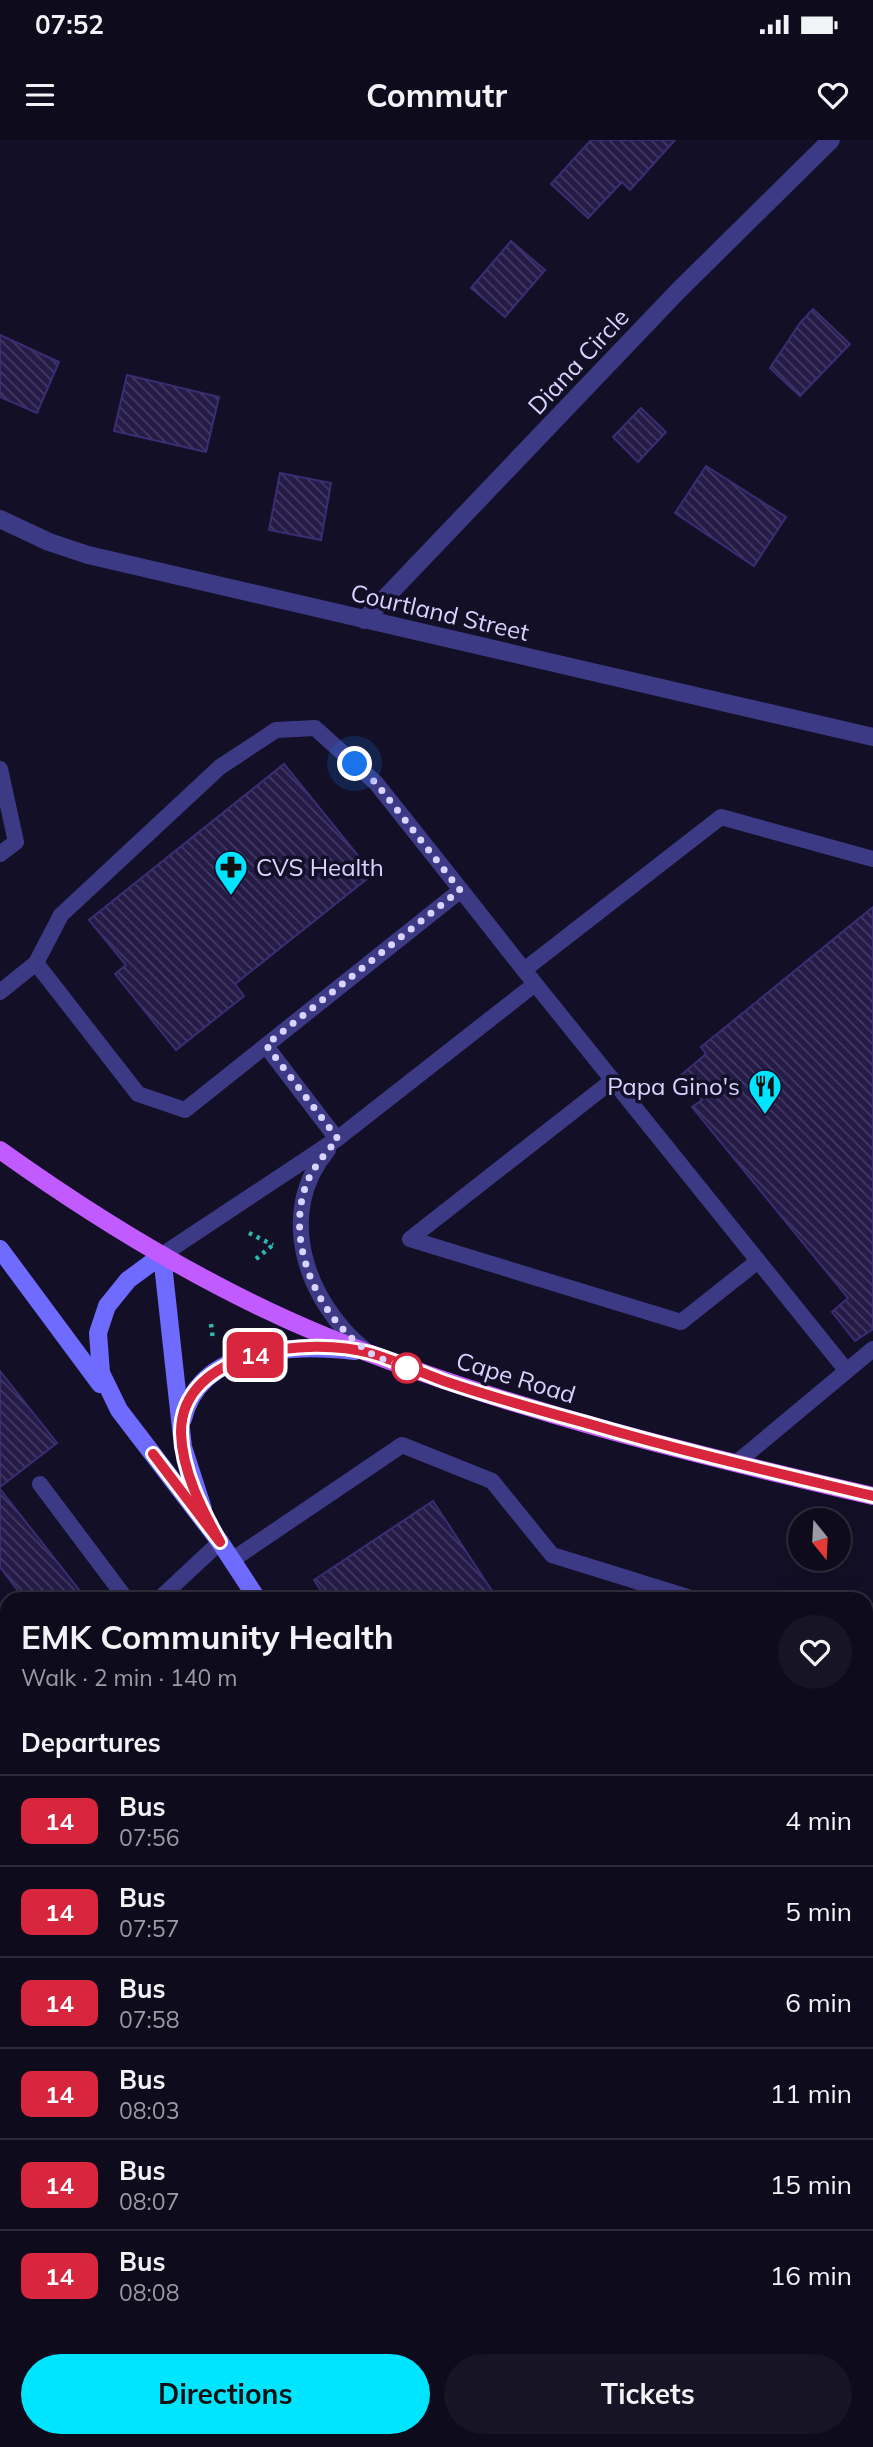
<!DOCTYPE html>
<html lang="en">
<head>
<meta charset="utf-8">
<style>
	:root { --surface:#0e0b1c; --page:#171425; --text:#f1f3f6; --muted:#9b9ba3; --line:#2e2b3b; --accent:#00e5ff }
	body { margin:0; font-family:Mulish,sans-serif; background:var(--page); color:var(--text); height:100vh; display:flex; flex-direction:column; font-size:26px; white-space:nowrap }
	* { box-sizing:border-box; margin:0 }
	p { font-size:23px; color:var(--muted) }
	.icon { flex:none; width:38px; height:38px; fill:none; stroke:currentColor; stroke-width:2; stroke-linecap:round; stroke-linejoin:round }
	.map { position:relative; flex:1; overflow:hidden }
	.panel { position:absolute; left:0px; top:1452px; width:873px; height:856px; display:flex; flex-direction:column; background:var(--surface); border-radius:21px 21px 0 0; box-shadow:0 7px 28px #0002,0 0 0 2px var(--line) }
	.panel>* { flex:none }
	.badge { padding:0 14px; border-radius:10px; font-size:24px; line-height:46px }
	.needle { width:46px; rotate:162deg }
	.fabs { position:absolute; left:788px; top:1368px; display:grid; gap:14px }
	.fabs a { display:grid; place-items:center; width:63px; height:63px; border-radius:50%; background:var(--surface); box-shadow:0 7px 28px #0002,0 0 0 2px var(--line); font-size:35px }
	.you { position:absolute; width:35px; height:35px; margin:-18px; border:5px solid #fff; border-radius:50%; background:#1a73e8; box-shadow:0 0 0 10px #1a73e833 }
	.map>.badge { position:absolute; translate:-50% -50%; box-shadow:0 0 0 4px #fff }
	h2 { padding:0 21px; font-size:26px; line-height:63px }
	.round { display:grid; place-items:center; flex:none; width:74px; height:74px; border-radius:37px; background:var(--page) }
	.summary { display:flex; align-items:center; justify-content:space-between; height:119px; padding:0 21px }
	h1 { font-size:33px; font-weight:700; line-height:52px }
	.action { display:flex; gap:14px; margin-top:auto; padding:14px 21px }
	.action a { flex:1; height:80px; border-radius:42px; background:var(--accent); color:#111; font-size:28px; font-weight:700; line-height:80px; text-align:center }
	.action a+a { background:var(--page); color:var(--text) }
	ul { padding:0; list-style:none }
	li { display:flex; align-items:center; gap:21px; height:91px; padding:0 21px; border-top:2px solid var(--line) }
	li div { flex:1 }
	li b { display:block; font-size:26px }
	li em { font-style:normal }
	li .badge { min-width:77px; font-weight:700; text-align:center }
	.status { display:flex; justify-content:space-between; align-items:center; height:49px; padding:0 35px; background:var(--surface); direction:ltr }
	.status svg { height:19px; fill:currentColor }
	header { display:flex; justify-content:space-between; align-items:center; height:91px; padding:0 21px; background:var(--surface); font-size:32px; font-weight:700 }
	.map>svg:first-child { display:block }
	.wetland { fill:url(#wetland-marsh) }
	.building { fill:url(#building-back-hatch); stroke:#3b2d73; stroke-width:2 }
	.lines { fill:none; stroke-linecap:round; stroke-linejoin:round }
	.path { stroke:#2fb8b0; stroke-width:4.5; stroke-dasharray:3.5 5; stroke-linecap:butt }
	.lane { stroke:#3d3a85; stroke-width:16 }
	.street { stroke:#3d3a85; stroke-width:18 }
	.secondary { stroke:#6f6bff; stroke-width:18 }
	.primary { stroke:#c25bff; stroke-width:18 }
	.line-casing { stroke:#fff; stroke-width:16 }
	.line { stroke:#d7263d; stroke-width:10 }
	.walk { stroke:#d9d4ff; stroke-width:7; stroke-dasharray:0 12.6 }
	.stop-dot { fill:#fff; stroke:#d7263d; stroke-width:3.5 }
	.labels { text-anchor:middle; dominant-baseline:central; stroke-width:7; stroke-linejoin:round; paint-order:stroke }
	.street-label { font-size:24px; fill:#d9d4ff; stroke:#130f26 }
	.poi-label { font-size:24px; fill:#d9d4ff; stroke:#130f26; text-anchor:start }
</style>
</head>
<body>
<div class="status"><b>07:52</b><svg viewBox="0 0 49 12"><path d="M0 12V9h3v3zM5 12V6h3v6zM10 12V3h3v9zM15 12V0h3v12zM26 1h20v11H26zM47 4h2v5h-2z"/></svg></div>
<header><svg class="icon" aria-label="menu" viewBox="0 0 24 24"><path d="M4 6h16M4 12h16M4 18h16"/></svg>Commutr<svg class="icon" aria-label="heart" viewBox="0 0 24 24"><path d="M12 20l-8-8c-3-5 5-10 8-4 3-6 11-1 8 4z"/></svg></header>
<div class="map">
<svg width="873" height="2307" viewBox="0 0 873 2307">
	<defs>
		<pattern id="wetland-marsh" width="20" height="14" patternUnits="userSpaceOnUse" patternTransform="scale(1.75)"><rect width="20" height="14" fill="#12302f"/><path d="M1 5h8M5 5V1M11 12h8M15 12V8" fill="none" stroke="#344d4e"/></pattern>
		<pattern id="building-back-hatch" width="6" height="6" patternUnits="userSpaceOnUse" patternTransform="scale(1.75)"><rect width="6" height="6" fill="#241b47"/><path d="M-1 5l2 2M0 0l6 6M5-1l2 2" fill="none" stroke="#433b63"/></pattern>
	</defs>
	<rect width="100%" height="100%" fill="#130f26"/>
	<!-- wetland -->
	<polygon class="wetland" points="0,1914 7,1916 7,2140 0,2137"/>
	<!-- building -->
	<g class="building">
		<polygon points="591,0 675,0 630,50 622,42 588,78 551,44"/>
		<polygon points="511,101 545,130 505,177 471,148"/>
		<polygon points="813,169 850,204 800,256 770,228 800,183"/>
		<polygon points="0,195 59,222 37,273 0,257"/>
		<polygon points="127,235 219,257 206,312 114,291"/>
		<polygon points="641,268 666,292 638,322 613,297"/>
		<polygon points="706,326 786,377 754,426 675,373"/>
		<polygon points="280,333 331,343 321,400 269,390"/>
		<polygon points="284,624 373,734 235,844 244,856 176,910 115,834 126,825 89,780"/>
		<polygon points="873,767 873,1189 855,1201 832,1172 848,1158 692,967 702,960 681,935 706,914 701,907"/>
		<polygon points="0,1231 57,1303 0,1347"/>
		<polygon points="0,1349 87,1460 25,1460 0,1427"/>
		<polygon points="433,1361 498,1460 327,1460 314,1440"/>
	</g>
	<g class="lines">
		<!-- path -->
		<g class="path">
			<polyline points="249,1093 273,1105"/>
			<polyline points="256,1119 274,1104"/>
			<polyline points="211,1184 213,1200"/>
		</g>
		<!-- lane -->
		<g class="lane">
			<polyline points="0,629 16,702 0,714"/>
			<polyline points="36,823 138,954 185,970 461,750 524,830"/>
			<polyline points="0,852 36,823 61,775 220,627 276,590 315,588 376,643 461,750"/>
			<polyline points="266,906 337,999"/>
			<polyline points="613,940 410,1099 681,1182 758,1121"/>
			<path d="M328,1010C275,1073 306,1161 364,1209"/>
			<polyline points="162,1115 337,999 535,844"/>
			<polyline points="846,1230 524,830 721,677 873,719"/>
			<polyline points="735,1324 873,1209"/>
			<polyline points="40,1344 127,1460"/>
			<polyline points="232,1420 402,1305 492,1341 552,1415 697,1460"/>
			<polyline points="158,1460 220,1402"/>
			<polyline points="866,1498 873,1500"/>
			<polyline points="0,1592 7,1597"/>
			<polyline points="866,1606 873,1607"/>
			<polyline points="702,2301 707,2307"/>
			<polyline points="634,2307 635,2301"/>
		</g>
		<!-- street -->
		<g class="street">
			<polyline points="0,379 49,402 88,415 873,597"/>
			<polyline points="364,480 679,150 831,0"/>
			<polyline points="0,2204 7,2208"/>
			<polyline points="157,2301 167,2307"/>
		</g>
		<!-- secondary -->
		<g class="secondary">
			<polyline points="0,1109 100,1244"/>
			<polyline points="162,1115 128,1140 107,1166 98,1193 101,1233 119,1270 220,1402 258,1460"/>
			<polyline points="162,1115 183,1307 203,1369"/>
			<path d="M183,1279C200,1206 295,1204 355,1211"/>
			<polyline points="821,2301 826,2307"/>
			<polyline points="523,2307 523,2301"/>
		</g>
		<!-- primary -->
		<path class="primary" d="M0,1010C102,1083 209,1148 325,1196C502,1268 688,1313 873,1356"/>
	</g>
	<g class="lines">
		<defs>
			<path id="line" d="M153,1314L220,1402C202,1370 182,1331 181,1293C180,1210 310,1196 370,1213C395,1220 419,1232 444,1241C491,1257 538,1270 586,1283C681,1311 777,1333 873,1356"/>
		</defs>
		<!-- line casing -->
		<use href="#line" class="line-casing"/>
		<!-- line -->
		<use href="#line" class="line"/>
		<!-- walk -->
		<path class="walk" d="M355,624L376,643L460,750L266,905L338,999C325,1014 311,1029 305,1048C286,1106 319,1176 366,1210C379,1220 400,1225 416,1231L407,1228"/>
	</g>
	<!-- icons -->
	<defs>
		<symbol id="pharmacy-pin" viewBox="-11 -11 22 30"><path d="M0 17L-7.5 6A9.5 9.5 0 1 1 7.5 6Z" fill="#00e5ff" stroke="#130f26"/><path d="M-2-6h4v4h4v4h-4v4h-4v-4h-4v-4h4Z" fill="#111"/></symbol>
		<symbol id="restaurant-pin" viewBox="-11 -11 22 30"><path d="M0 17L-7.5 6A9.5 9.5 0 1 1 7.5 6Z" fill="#00e5ff" stroke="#130f26"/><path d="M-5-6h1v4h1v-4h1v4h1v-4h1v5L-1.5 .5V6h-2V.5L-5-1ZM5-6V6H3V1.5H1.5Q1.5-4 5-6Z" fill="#111"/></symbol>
	</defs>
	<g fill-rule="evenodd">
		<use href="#pharmacy-pin" x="212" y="708" width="38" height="52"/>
		<use href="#restaurant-pin" x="746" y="927" width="38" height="52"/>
	</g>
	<!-- markers -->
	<circle class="stop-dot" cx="407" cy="1228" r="14"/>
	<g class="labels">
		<!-- street labels -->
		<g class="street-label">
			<text transform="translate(578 221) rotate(-47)">Diana Circle</text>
			<text transform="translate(440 472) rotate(13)">Courtland Street</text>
			<text transform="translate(516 1237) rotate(17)">Cape Road</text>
		</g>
		<!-- poi labels -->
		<g class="poi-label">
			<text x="256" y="727">CVS Health</text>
			<text x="740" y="946" text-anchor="end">Papa Gino's</text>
		</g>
	</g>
</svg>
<div class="fabs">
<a><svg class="needle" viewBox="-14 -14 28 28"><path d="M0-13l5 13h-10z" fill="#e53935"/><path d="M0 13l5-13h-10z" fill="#9b9ba3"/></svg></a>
</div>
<div class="you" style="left:355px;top:624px"></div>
<b class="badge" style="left:255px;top:1215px;background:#d7263d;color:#fff">14</b>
<section class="panel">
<div class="summary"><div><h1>EMK Community Health</h1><p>Walk · 2 min · 140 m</p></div><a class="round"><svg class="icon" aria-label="heart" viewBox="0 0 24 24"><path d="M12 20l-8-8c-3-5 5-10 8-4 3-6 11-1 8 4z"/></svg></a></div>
<h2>Departures</h2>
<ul>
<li><span class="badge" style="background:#d7263d;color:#fff">14</span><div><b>Bus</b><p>07:56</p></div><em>4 min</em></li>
<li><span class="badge" style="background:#d7263d;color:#fff">14</span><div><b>Bus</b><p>07:57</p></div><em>5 min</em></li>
<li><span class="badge" style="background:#d7263d;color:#fff">14</span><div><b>Bus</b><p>07:58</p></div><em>6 min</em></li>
<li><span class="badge" style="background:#d7263d;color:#fff">14</span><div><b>Bus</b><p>08:03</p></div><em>11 min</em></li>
<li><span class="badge" style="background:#d7263d;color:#fff">14</span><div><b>Bus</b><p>08:07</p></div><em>15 min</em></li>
<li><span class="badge" style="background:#d7263d;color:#fff">14</span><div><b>Bus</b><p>08:08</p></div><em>16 min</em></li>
</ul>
<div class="action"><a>Directions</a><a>Tickets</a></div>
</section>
</div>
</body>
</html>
